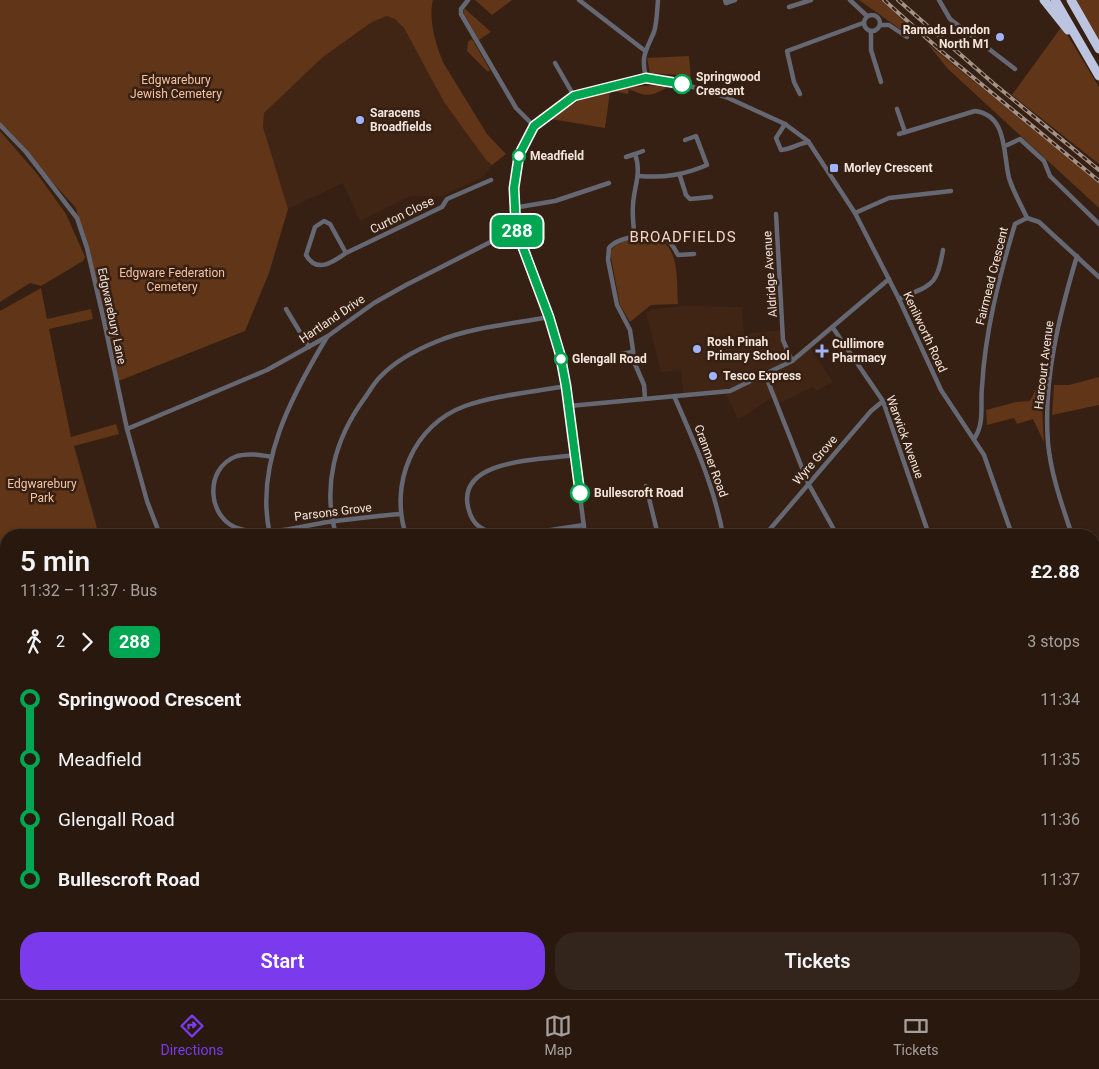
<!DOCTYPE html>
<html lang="en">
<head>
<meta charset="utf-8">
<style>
	:root { --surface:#28180e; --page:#34251c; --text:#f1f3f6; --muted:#a5a09e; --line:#44372e; --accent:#7c3aed }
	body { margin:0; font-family:Roboto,sans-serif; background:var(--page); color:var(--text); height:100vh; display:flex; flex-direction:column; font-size:19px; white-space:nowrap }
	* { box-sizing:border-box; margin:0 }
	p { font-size:16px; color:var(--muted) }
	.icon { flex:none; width:28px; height:28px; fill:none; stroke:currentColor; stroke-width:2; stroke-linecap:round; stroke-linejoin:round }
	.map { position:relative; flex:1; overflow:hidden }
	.panel { position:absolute; left:0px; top:529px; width:1100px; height:471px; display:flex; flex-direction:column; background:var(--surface); border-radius:20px 20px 0 0; box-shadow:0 1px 4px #0004,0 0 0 1px var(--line) }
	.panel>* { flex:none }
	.badge { padding:0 10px; border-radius:8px; font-size:18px; line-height:32px }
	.map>.badge { position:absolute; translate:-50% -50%; box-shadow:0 0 0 2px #fff }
	.legs { display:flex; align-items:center; gap:8px; height:55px; padding:0 20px; font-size:16px }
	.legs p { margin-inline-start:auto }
	.overview { display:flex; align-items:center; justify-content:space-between; height:85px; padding:0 20px }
	h1 { font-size:28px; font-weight:600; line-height:38px }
	.cta { display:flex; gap:10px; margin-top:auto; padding:10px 20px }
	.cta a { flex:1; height:58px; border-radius:20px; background:var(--accent); color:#fff; font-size:20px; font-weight:600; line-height:58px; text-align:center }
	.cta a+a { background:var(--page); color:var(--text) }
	ul { padding:0 20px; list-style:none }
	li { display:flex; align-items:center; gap:18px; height:60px; font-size:19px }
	li i { display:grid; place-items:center; width:8px; height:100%; margin:0 6px; background:currentColor }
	li i::after { content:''; width:12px; height:12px; margin:-6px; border:4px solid; border-radius:50%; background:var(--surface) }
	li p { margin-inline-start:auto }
	li:first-child i { background:linear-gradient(#0000 50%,currentColor 0) }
	li:last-child i { background:linear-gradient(currentColor 50%,#0000 0) }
	.tab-bar { display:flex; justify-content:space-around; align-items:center; height:70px; border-top:1px solid var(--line); background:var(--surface); font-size:14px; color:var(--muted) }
	.tab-bar a { display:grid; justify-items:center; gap:2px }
	.tab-bar .active { color:var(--accent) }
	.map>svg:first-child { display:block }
	.built { fill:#412514 }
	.green { fill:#613517 }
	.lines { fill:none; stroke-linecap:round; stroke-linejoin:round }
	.stream { stroke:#070539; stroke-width:2 }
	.river { stroke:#070539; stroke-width:10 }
	.minor { stroke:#656873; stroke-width:4.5 }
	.trunk { stroke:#b0b7d0; stroke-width:8 }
	.motorway { stroke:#bcc4e0; stroke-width:9 }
	.rail-casing { stroke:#a59389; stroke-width:4 }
	.rail { stroke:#352013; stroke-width:2; stroke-dasharray:5.5; stroke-linecap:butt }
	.line-1-casing { stroke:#fff; stroke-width:11 }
	.line-1 { stroke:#00a651; stroke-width:8 }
	.poi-dot { fill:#a0b3fd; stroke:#352013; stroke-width:2 }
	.stop-1-dot { fill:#fff; stroke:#00a651; stroke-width:2.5 }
	.labels { text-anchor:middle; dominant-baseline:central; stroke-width:5; stroke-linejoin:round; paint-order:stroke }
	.poi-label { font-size:12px; font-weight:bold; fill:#f3e4dc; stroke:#352013; text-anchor:start }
	.stop-label { font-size:12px; font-weight:bold; fill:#f3e4dc; stroke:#352013; text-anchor:start }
	.park-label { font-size:12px; fill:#f7c2a2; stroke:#352013 }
	.street-label { font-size:12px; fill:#f3e4dc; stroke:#352013 }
	.quarter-label { font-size:15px; letter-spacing:1px; fill:#f3d6c5; stroke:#352013 }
</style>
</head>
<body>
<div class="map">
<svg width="1099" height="999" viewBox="0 0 1099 999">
	<rect width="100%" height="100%" fill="#352013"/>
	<!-- built -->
	<g class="built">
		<polygon points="387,16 395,19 404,28 444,102 486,160 492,165 484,176 443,196 411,196 360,221 343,183 288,209 263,127 264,113 323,57 372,22"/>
		<polygon points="686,306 742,307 744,334 785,330 785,341 792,360 810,348 833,382 816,391 813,387 778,404 774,396 738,420 726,394 729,392 690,395 684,398 681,370 661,372 646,313 652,309"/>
	</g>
	<!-- green -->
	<g class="green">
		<path d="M0,0H433C428,19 436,47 444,64L487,134L506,154L492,165L486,160L444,102L404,28L395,19L387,16L372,22L323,57L264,113L263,127L288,209L269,273L245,331L116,382L76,208L0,125Z"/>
		<polygon points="475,0 512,0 492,15"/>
		<polygon points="859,0 881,0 910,27 900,29"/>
		<polygon points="1073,0 1099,0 1099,44"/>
		<polygon points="464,8 491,32 479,40 464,14"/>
		<polygon points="1062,26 1099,87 1099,164 1012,95"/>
		<polygon points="472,39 490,70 488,72 467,51 468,42"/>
		<polygon points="928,44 1099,183 1099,208 947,68"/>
		<polygon points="689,56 691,80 679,75 650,73 647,58"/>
		<path d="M673,84C654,95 649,99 629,89L628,94L613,91L630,87Z"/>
		<polygon points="610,91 605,128 551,119 578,101"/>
		<polygon points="0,131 38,175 66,214 85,257 83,261 41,286 30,283 0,302"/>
		<path d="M654,238C681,244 676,282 678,304L651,305L630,322L620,305L610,252C619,238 638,239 654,238Z"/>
		<polygon points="41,288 47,319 91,309 93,319 49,329 71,437 116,424 119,434 74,446 99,535 6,535 6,944 0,944 0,311"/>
		<polygon points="1099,377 1099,405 1052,415 1054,385 1069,385"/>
		<polygon points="1041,379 1044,380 1042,405 1044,442 1033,419 1017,424 1014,418 987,425 986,410 1016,402 1030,401"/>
	</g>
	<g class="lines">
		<!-- stream -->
		<polyline class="stream" points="970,994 972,998"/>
		<!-- river -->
		<polyline class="river" points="0,880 6,882"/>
		<!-- minor -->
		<g class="minor">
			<polyline points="468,0 461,9 461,14 516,108 534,126"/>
			<polyline points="579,0 644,50"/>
			<polyline points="725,0 726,3 735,0"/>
			<polyline points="850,0 867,16"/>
			<polyline points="939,0 950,19 1015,69"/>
			<polyline points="789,7 811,0"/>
			<circle cx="872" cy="23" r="8"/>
			<polyline points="880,25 889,25 907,37"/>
			<polyline points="871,31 871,50 881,82"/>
			<polyline points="555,63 574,96"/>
			<path d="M646,78C641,56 645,53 654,32C657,23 657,10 658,0"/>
			<polyline points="800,94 794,82 787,51 863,23"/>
			<polyline points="897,109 905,132"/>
			<path d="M785,124L776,138L781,150C792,149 799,143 809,142"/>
			<polyline points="0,125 26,152 77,218 87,248 104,321 127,429 147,501 160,535"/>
			<path d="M899,134L975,111C1008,115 1003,155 1009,178C1013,191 1021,205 1027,218"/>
			<polyline points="1005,146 1020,139 1044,161 1050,176 1099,224"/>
			<polyline points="635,154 643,151"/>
			<path d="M626,157L635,154C642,173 634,186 633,205C632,215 634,226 634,236"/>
			<path d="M639,176C664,178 684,175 707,165L696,136L685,140"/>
			<polyline points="680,176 686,195 690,199 711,197"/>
			<polyline points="513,208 555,201 609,183"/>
			<polyline points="855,213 889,198 951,191"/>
			<polyline points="776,214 783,340 792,361"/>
			<path d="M346,253C333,262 317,274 306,255L315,227L324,221L330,224L346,253L442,207L447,199L491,180"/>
			<path d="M899,299C932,284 937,287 943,250"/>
			<polyline points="286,309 309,347"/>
			<polyline points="833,328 883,401 929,535"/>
			<polyline points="605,357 632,352"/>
			<polyline points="765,374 808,483 837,535"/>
			<path d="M674,396C694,441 714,486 723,535"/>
			<path d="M645,398L644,385L635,364L630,330L617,305L608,260L609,248C617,237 651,232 662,237C671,241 674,248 678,255L694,254"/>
			<polyline points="569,406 730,391 792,361 889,279"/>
			<polyline points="127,429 267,370 328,336 374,303 406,285 516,229"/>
			<path d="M974,439C985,423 980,406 982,387C985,332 999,277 1015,224L1027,218L1039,222L1099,277"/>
			<path d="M272,457C260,455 249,453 237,456C203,468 207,520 240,529C267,537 301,526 328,522C352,519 376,516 400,514"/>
			<polyline points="646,486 658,535"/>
			<path d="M270,535C254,465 292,395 327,337"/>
			<path d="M336,535C322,486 335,439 364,399C369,392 374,383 380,377C395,361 418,349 438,341C472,327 513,324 549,317"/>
			<path d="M406,535C389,484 413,425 465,406C497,395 533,392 566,386"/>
			<path d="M500,535C483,531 472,526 468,507C457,458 544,460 575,455"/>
			<polyline points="517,535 584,525"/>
			<polyline points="585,535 566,386 560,354 549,317 516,229 513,199 516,169 519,155 534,126 552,110 574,96 646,78 673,81 726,97 785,124 808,141 855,213 899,299 941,390 984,455 1012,535"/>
			<polyline points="765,535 871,411 883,401"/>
			<path d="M1072,535C1062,505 1051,475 1048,443C1043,380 1059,316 1077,256"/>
			<polyline points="1094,598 1099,596"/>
			<polyline points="1094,710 1099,709"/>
			<polyline points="1094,894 1099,907"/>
			<polyline points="0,991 7,998"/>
			<polyline points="193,994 195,999"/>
			<polyline points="425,994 427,999"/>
			<polyline points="499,994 501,999"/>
			<polyline points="601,994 603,999"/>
			<polyline points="735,994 738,999"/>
			<polyline points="842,994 845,999"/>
			<polyline points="928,994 931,999"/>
			<polyline points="1002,994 1011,999"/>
			<polyline points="1079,994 1092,996 1093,999"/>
			<polyline points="155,995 157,999"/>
			<polyline points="48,998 48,994"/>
			<polyline points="162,999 186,994"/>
			<polyline points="218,999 220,994"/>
			<polyline points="1026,999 1050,994"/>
		</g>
		<!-- trunk -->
		<g class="trunk">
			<polyline points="1094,651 1099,650"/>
			<polyline points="1094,660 1099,659"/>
			<polyline points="0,947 6,948"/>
			<polyline points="0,956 6,956"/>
		</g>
		<!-- motorway -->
		<g class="motorway">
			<polyline points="1044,0 1068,30"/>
			<polyline points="1055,0 1099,76"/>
			<polyline points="1071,0 1099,49"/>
		</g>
		<defs>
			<g id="rail">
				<polyline points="884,0 941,51 1099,181"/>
				<polyline points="898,0 993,83 1099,170"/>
			</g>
		</defs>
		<!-- rail casing -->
		<use href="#rail" class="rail-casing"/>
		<!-- rail -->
		<use href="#rail" class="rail"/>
	</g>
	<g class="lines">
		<defs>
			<polyline id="line-1" points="580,493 566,386 560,354 549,317 516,229 514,188 519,155 534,126 574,96 646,78 682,84"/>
		</defs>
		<!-- line-1 casing -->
		<use href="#line-1" class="line-1-casing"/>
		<!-- line-1 -->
		<use href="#line-1" class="line-1"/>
	</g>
	<!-- markers -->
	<g class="poi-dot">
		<circle cx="1000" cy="37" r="5"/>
		<circle cx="360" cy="120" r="5"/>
		<rect x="829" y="163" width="10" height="10" rx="2.5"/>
		<circle cx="697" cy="349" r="5"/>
		<path d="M819.5 343.5h5v5h5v5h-5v5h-5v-5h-5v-5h5z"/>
		<circle cx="713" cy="376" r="5"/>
	</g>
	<g class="stop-1-dot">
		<circle cx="682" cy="84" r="9"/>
		<circle cx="519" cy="156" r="6"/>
		<circle cx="561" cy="359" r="6"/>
		<circle cx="580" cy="493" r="9"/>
	</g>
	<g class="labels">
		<!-- poi labels -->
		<g class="poi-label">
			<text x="990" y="30" text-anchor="end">Ramada London<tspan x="990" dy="14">North M1</tspan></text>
			<text x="370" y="113">Saracens<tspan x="370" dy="14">Broadfields</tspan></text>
			<text x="844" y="168">Morley Crescent</text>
			<text x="707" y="342">Rosh Pinah<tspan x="707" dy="14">Primary School</tspan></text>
			<text x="832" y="344">Cullimore<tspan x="832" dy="14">Pharmacy</tspan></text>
			<text x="723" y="376">Tesco Express</text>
		</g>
		<!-- stop labels -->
		<g class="stop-label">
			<text x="696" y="77">Springwood<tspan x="696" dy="14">Crescent</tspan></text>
			<text x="530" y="156">Meadfield</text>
			<text x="572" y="359">Glengall Road</text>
			<text x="594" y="493">Bullescroft Road</text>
		</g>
		<!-- park labels -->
		<g class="park-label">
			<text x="176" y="80">Edgwarebury<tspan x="176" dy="14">Jewish Cemetery</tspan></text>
			<text x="172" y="273">Edgware Federation<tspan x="172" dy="14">Cemetery</tspan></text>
			<text x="42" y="484">Edgwarebury<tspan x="42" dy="14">Park</tspan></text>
		</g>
		<!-- street labels -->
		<g class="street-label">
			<text transform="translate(402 215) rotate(-26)">Curton Close</text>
			<text transform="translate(770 274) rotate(-94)">Aldridge Avenue</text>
			<text transform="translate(992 276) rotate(-76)">Fairmead Crescent</text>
			<text transform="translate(112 316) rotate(78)">Edgwarebury Lane</text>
			<text transform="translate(332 319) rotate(-34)">Hartland Drive</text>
			<text transform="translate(925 332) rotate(65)">Kenilworth Road</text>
			<text transform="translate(1044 365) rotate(-83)">Harcourt Avenue</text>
			<text transform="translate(905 437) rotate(70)">Warwick Avenue</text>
			<text transform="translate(815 460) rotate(-49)">Wyre Grove</text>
			<text transform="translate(711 461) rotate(70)">Cranmer Road</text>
			<text transform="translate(333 512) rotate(-7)">Parsons Grove</text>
		</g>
		<!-- quarter labels -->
		<g class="quarter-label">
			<text x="683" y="237">BROADFIELDS</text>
		</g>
	</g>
</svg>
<b class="badge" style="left:517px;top:231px;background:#00a651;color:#fff">288</b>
<section class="panel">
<div class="overview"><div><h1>5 min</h1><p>11:32 – 11:37 · Bus</p></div><b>£2.88</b></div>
<div class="legs"><svg class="icon" aria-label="walk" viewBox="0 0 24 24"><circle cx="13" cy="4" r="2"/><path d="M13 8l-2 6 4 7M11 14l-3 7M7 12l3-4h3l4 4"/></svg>2<svg class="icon" aria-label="forward" viewBox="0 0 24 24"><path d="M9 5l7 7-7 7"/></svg><b class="badge" style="background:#00a651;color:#fff">288</b><p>3 stops</p></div>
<ul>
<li><i style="color:#00a651"></i><b>Springwood Crescent</b><p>11:34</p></li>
<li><i style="color:#00a651"></i><span>Meadfield</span><p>11:35</p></li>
<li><i style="color:#00a651"></i><span>Glengall Road</span><p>11:36</p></li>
<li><i style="color:#00a651"></i><b>Bullescroft Road</b><p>11:37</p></li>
</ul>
<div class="cta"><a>Start</a><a>Tickets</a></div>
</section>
</div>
<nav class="tab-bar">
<a class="active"><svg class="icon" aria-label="directions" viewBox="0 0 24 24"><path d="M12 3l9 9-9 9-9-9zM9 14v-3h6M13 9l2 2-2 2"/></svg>Directions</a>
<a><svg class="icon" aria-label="map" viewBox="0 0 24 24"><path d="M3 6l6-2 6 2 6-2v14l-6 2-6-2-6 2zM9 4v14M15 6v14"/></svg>Map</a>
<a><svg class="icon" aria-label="tickets" viewBox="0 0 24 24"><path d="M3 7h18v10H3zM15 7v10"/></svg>Tickets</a>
</nav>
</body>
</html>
